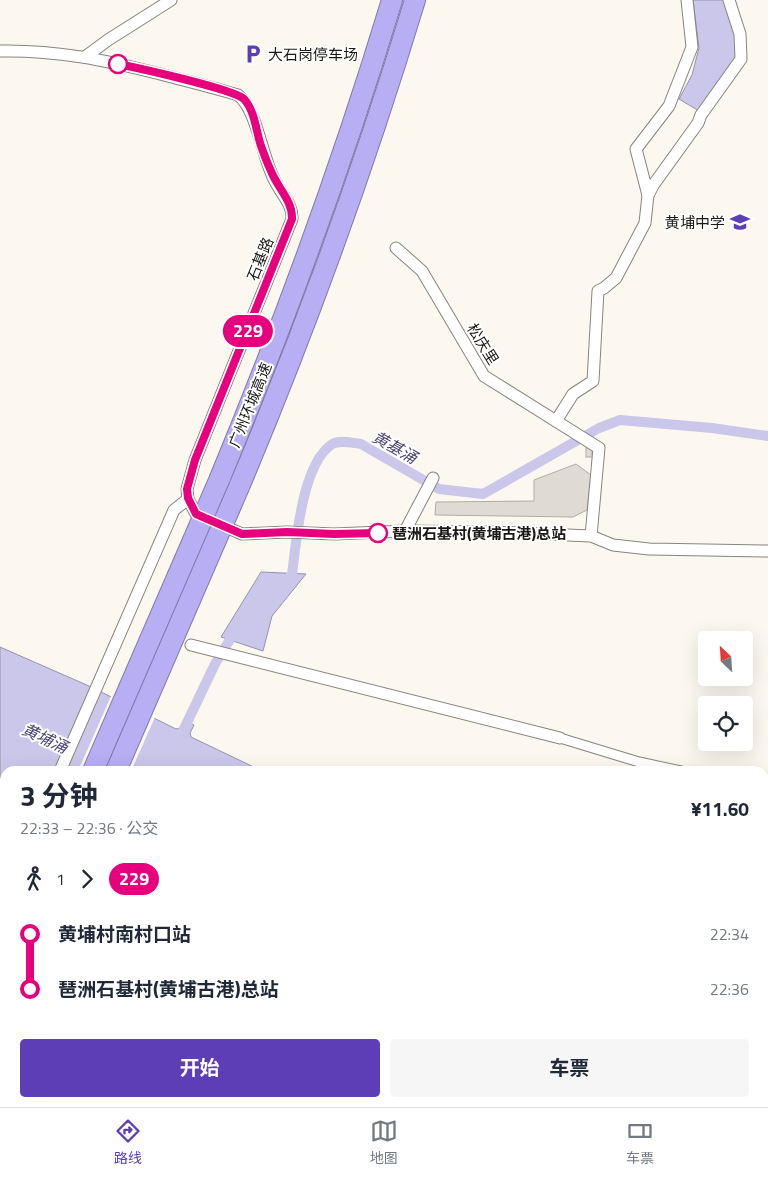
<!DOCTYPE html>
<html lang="zh">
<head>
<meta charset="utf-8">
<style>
	:root { --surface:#fff; --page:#f6f6f7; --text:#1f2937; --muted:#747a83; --line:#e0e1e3; --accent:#5e3eb6 }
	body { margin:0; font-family:"Titillium Web","Noto Sans SC",sans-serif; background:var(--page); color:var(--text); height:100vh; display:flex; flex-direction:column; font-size:19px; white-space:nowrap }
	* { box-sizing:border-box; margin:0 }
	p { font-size:16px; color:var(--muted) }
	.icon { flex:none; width:28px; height:28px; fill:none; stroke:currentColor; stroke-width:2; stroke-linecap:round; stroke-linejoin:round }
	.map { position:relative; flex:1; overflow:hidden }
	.side { position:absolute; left:0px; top:766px; width:769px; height:341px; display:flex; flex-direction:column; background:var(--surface); border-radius:15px 15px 0 0; box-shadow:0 5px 20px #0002 }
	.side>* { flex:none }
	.badge { padding:0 10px; border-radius:16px; font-size:18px; line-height:32px }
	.needle { width:32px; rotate:335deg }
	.fabs { position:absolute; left:698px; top:631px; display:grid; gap:10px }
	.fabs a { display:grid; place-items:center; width:55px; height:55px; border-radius:5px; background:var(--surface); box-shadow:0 5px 20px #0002; font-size:25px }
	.map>.badge { position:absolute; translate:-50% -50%; box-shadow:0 0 0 2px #fff }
	.legs { display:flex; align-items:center; gap:8px; height:55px; padding:0 20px; font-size:16px }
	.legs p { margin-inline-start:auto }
	.head { display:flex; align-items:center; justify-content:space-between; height:85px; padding:0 20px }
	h1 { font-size:28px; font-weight:700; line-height:38px }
	.cta { display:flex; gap:10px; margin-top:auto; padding:10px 20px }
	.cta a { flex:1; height:58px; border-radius:5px; background:var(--accent); color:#fff; font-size:20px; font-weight:700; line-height:58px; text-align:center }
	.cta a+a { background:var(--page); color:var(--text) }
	ul { padding:0 20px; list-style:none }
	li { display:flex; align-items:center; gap:18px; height:55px; font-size:19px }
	li i { display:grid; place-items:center; width:8px; height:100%; margin:0 6px; background:currentColor }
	li i::after { content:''; width:12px; height:12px; margin:-6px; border:4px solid; border-radius:50%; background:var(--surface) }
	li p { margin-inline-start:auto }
	li:first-child i { background:linear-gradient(#0000 50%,currentColor 0) }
	li:last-child i { background:linear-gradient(currentColor 50%,#0000 0) }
	.menu { display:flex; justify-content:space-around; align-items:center; height:70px; border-top:1px solid var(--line); background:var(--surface); font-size:14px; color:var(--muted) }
	.menu a { display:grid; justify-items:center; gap:2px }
	.menu .on { color:var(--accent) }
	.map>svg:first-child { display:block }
	.water { fill:#cac7eb; stroke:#9593ab }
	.pier { fill:#fcf8f0 }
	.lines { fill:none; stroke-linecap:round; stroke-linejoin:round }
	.canal { stroke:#cac7eb; stroke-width:10 }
	.river { stroke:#cac7eb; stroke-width:18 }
	.building { fill:#dfdbd4; stroke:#b0aca5 }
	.pedestrian-casing { stroke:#88847e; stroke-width:11 }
	.minor-casing { stroke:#88847e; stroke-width:13 }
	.motorway-casing { stroke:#807aa6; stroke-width:22 }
	.pedestrian { stroke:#fff; stroke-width:9 }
	.minor { stroke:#fff; stroke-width:11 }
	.motorway { stroke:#b7aef3; stroke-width:20 }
	.motorway-bridge-casing { stroke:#807aa6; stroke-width:22; stroke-linecap:butt }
	.motorway-bridge { stroke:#b7aef3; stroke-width:20 }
	.line-1-casing { stroke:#fff; stroke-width:11 }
	.line-1 { stroke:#e6007e; stroke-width:8 }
	.stop-1-dot { fill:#fff; stroke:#e6007e; stroke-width:2.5 }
	.labels { text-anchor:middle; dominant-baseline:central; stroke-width:4; stroke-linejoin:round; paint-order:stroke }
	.poi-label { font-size:15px; fill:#1a1916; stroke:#fff; text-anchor:start }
	.street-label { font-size:15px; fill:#1a1916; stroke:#fff }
	.stop-label { font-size:15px; font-weight:bold; fill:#1a1916; stroke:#fff; text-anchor:start }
	.water-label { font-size:16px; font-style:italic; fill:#4c4475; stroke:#fff }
</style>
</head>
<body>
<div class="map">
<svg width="768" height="1107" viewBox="0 0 768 1107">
	<rect width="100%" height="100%" fill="#fcf8f0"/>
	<!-- water -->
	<g class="water">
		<polygon points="693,0 726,0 738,42 739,58 699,111 679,99 692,75 699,48"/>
		<polygon points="261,572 306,574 272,616 263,651 221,637"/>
		<polygon points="0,647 89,686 176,729 180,728 185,721 194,725 190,733 191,737 262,771 5,771 5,863 0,862"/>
		<polygon points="764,810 768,811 768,1076 764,1075"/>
	</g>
	<!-- pier -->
	<polygon class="pier" points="112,694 156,715 131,771 78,771"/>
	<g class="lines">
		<!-- canal -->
		<g class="canal">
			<path d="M284,582L292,575C296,542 302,465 331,445C338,439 352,443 361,444L439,489L483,494L599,428L620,420L712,428L768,436"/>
			<polyline points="182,733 215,664 237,628"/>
		</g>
		<!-- river -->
		<polyline class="river" points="72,1107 73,1102"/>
	</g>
	<!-- building -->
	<g class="building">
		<rect x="586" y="448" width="6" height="9"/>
		<polygon points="576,464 591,475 587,510 573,517 435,515 436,502 534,501 534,480"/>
	</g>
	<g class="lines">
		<defs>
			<g id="pedestrian">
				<polyline points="560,738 639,762 681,771"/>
				<polyline points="764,790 768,791"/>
			</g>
			<g id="minor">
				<path d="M0,51C57,50 105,60 160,74C186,81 212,87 238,95C257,109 262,158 275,181C281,194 293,204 292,219L195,460L187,489L188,499L196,514L242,534L287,532L334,534L405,531L493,532L591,536L613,545L649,549L768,551"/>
				<polyline points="85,57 108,40 171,0"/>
				<polyline points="648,195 636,149 669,106 692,47 687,0"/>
				<polyline points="396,248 422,271 484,376 599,448 591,536"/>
				<polyline points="556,421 573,394 593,381 598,291 604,288 616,278 645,223 648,195 654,184 698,123 701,115 741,59 740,34 729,0"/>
				<polyline points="405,531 433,478"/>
				<polyline points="191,645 560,738"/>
				<polyline points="60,771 174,510 188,499"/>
				<polyline points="0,909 5,897"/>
				<polyline points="0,950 5,939"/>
			</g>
			<g id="motorway">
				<path d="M220,478C285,321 343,162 392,0"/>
				<path d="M239,487C306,328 365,165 415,0"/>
				<polyline points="0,985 5,973"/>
				<polyline points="0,1039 5,1028"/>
			</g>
		</defs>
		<!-- pedestrian casing -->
		<use href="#pedestrian" class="pedestrian-casing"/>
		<!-- minor casing -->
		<use href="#minor" class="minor-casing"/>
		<!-- motorway casing -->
		<use href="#motorway" class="motorway-casing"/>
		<!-- pedestrian -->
		<use href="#pedestrian" class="pedestrian"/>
		<!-- minor -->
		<use href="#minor" class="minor"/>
		<!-- motorway -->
		<use href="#motorway" class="motorway"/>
		<defs>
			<g id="motorway-bridge">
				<polyline points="93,771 220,478"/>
				<polyline points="116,771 239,487"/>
			</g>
		</defs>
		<!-- motorway-bridge casing -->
		<use href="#motorway-bridge" class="motorway-bridge-casing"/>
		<!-- motorway-bridge -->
		<use href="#motorway-bridge" class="motorway-bridge"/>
	</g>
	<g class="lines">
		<defs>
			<path id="line-1" d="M118,64C138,68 233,89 244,99C255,111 256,131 261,146C264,154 267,163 271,171C277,187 293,201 292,219L195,460L187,489L188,498L196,514L242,534L287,532L334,534L378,533"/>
		</defs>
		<!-- line-1 casing -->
		<use href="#line-1" class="line-1-casing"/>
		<!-- line-1 -->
		<use href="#line-1" class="line-1"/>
	</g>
	<!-- icons -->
	<defs>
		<symbol id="parking-bare" viewBox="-9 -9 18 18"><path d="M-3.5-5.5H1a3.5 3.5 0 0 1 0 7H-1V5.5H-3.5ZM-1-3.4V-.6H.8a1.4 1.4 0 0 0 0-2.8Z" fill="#5e3eb6" stroke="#fff" stroke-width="2.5" paint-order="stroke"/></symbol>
		<symbol id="school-bare" viewBox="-9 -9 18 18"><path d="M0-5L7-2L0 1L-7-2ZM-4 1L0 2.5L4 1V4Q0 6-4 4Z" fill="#5e3eb6" stroke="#fff" stroke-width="2.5" paint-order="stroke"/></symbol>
	</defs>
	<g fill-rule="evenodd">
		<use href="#parking-bare" x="239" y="40" width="28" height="28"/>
		<use href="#school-bare" x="726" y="208" width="28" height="28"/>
	</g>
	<!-- markers -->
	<g class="stop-1-dot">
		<circle cx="118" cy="64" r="9"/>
		<circle cx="378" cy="533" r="9"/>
	</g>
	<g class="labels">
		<!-- poi labels -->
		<g class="poi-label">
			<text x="268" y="54">大石岗停车场</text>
			<text x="725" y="222" text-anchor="end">黄埔中学</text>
		</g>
		<!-- street labels -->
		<g class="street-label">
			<text transform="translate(260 259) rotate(-68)">石基路</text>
			<text transform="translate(483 344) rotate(58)">松庆里</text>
			<text transform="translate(250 405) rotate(-68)">广州环城高速</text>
		</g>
		<!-- stop labels -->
		<g class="stop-label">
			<text x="392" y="533">琶洲石基村(黄埔古港)总站</text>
		</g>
		<!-- water labels -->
		<g class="water-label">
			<text transform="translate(395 447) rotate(29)">黄基涌</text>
			<text transform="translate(45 738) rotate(25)">黄埔涌</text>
		</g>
	</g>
</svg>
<div class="fabs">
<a><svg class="needle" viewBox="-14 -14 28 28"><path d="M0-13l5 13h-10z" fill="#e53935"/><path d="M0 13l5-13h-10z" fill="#747a83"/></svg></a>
<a><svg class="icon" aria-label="locate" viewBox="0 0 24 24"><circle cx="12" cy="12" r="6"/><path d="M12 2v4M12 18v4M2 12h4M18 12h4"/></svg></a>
</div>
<b class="badge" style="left:248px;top:331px;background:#e6007e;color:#fff">229</b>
<section class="side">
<div class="head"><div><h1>3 分钟</h1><p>22:33 – 22:36 · 公交</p></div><b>¥11.60</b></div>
<div class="legs"><svg class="icon" aria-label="walk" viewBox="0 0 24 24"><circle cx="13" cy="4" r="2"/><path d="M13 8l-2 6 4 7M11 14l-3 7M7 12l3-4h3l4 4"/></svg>1<svg class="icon" aria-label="forward" viewBox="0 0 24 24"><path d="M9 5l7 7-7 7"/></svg><b class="badge" style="background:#e6007e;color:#fff">229</b></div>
<ul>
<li><i style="color:#e6007e"></i><b>黄埔村南村口站</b><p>22:34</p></li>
<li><i style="color:#e6007e"></i><b>琶洲石基村(黄埔古港)总站</b><p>22:36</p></li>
</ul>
<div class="cta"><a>开始</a><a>车票</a></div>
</section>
</div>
<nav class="menu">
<a class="on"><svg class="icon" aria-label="directions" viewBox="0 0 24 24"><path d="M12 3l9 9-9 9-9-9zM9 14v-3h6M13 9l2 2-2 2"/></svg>路线</a>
<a><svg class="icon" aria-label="map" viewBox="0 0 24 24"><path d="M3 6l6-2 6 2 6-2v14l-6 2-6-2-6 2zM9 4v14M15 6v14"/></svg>地图</a>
<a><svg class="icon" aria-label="tickets" viewBox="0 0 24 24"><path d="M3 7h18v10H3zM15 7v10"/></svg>车票</a>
</nav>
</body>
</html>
